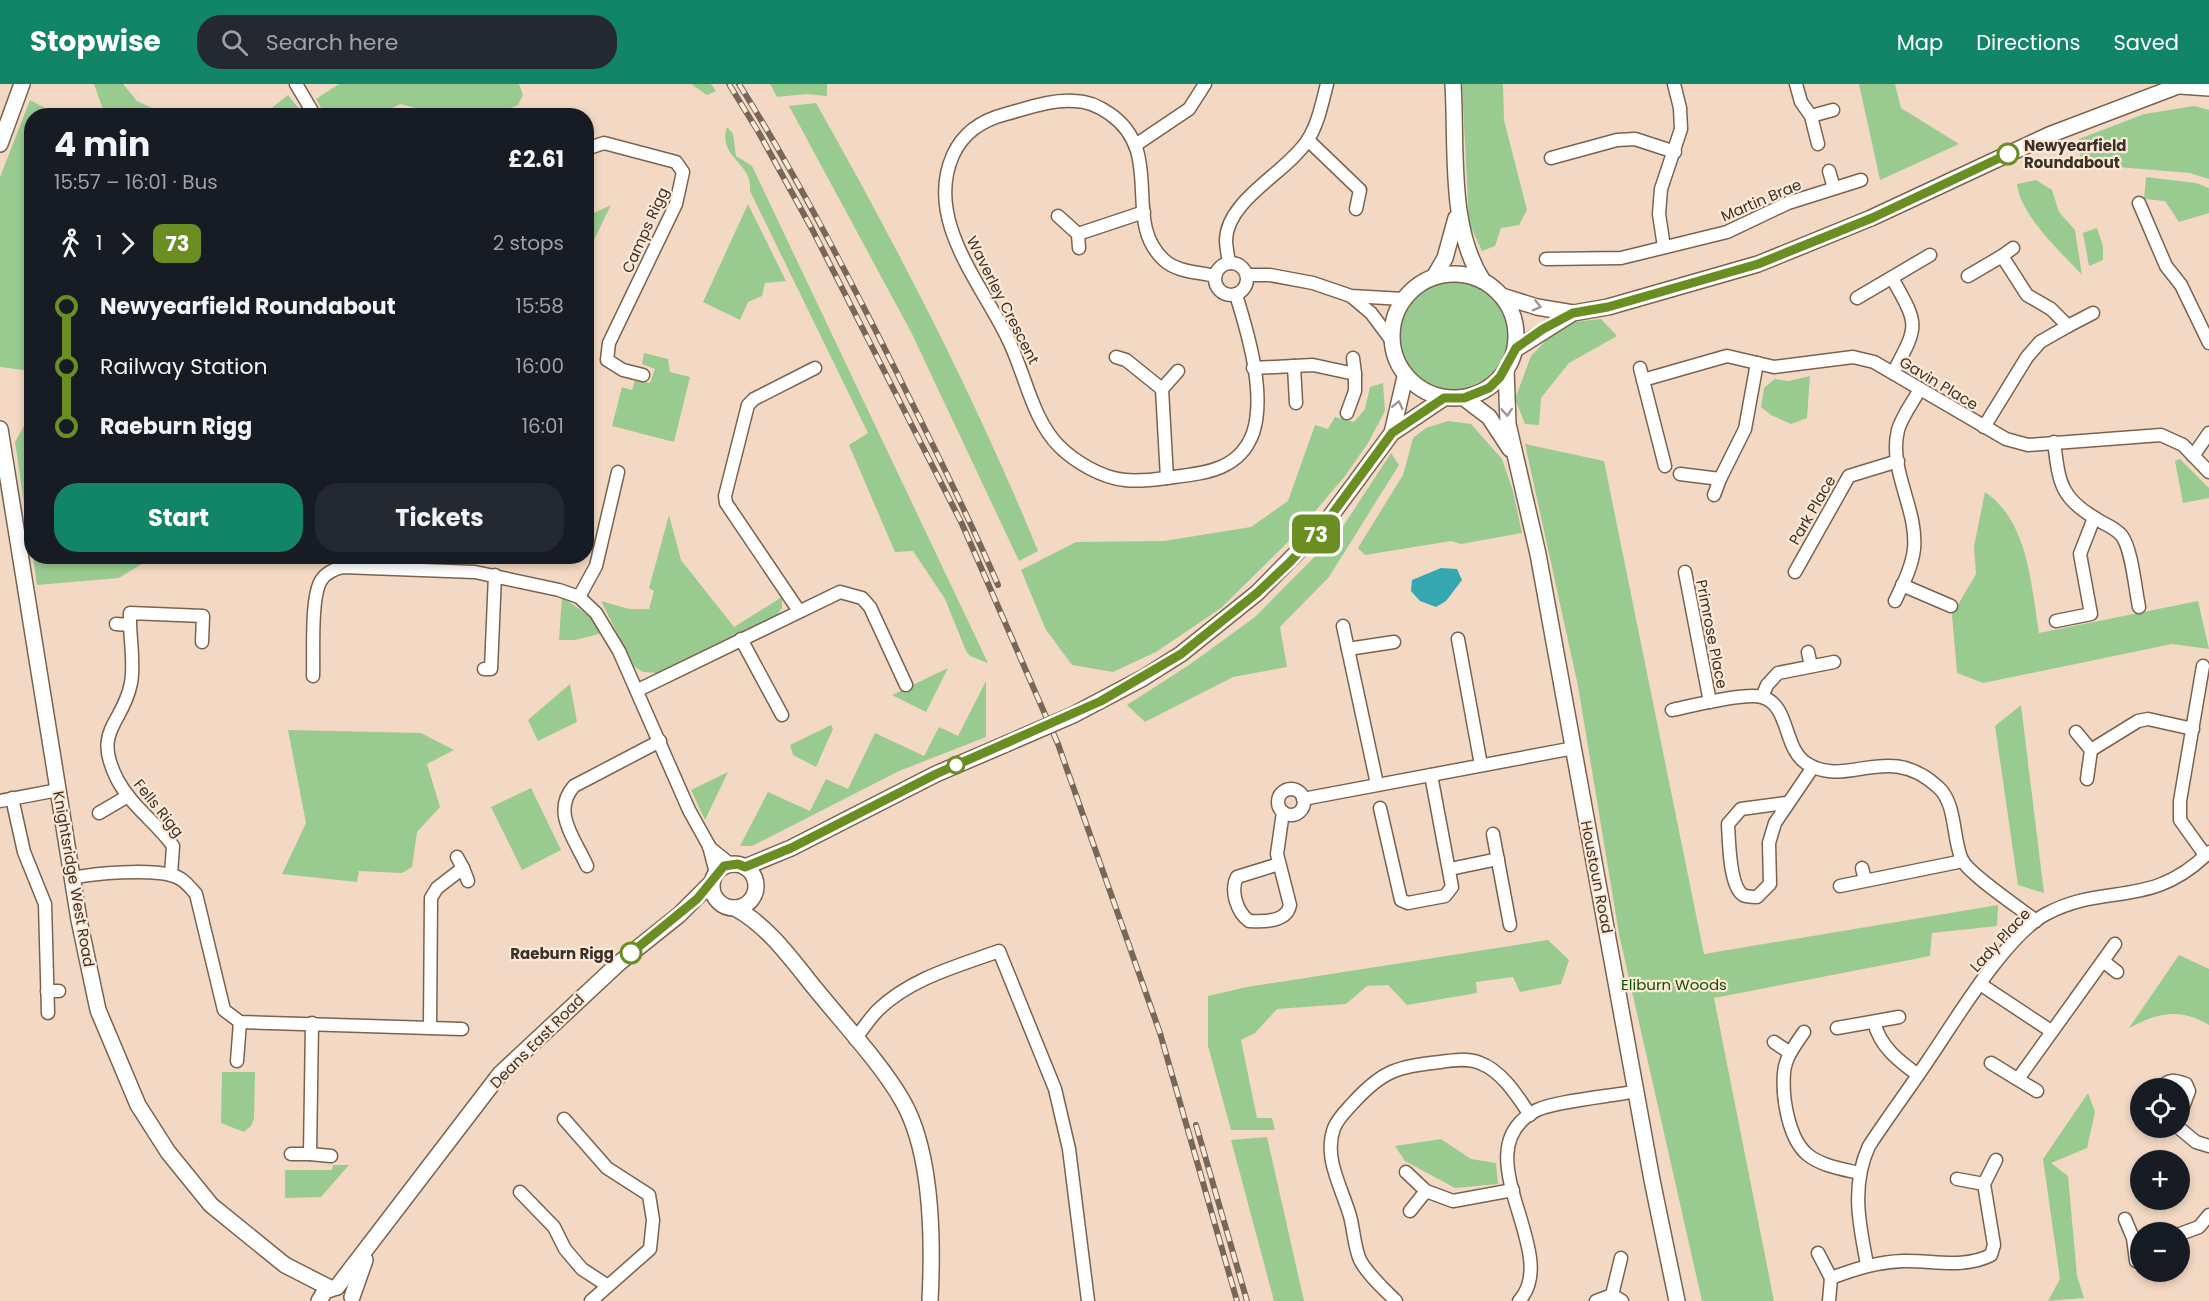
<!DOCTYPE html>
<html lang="en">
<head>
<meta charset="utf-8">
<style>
	:root { --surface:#171b24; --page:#242831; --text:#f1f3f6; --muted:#9ea1a6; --accent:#118565 }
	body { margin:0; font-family:Poppins,sans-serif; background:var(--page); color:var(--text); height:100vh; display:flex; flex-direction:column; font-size:22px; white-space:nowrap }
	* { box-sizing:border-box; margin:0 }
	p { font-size:20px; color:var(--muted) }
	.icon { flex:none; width:33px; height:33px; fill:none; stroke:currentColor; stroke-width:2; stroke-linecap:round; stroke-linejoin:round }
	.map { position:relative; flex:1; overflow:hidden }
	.drawer { position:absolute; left:24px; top:24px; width:570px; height:456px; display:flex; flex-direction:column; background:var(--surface); border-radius:24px; box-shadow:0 3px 9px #0003 }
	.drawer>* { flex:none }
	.badge { padding:0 12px; border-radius:9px; font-size:21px; line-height:39px }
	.tools { position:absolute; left:2130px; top:994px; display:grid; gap:12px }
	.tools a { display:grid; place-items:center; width:60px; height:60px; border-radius:50%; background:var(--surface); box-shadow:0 3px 9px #0003; font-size:30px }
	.map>.badge { position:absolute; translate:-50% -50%; box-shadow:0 0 0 3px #fff }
	.legs { display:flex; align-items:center; gap:9px; height:66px; padding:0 30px; font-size:20px }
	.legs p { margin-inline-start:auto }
	.overview { display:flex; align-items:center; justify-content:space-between; height:102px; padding:0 30px }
	h1 { font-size:33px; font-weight:700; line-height:45px }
	.button { display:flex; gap:12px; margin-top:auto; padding:12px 30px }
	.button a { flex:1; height:69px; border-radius:24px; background:var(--accent); color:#fff; font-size:24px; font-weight:700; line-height:69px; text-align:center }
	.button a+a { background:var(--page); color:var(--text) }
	ul { padding:0 30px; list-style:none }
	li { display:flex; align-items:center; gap:21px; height:60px; font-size:22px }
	li i { display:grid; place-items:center; width:9px; height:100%; margin:0 8px; background:currentColor }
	li i::after { content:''; width:15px; height:15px; margin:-8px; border:4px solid; border-radius:50%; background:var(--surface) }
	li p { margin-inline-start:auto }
	li:first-child i { background:linear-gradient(#0000 50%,currentColor 0) }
	li:last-child i { background:linear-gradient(currentColor 50%,#0000 0) }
	header { display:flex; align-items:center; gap:36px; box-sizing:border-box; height:84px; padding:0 30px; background:var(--accent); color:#fff }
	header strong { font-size:28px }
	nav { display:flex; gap:33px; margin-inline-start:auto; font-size:21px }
	.search { width:420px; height:54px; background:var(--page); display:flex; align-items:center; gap:15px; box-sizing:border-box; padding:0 21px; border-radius:24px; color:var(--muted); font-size:22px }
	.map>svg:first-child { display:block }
	.green { fill:#99cb91 }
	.water { fill:#34a7b1 }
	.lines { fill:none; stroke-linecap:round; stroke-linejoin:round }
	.minor-casing { stroke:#796350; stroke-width:15 }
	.tertiary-casing { stroke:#796350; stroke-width:18 }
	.minor { stroke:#fff; stroke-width:12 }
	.tertiary { stroke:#fff; stroke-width:15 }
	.rail-casing { stroke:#76675a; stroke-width:6 }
	.rail { stroke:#fce8d6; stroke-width:4; stroke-dasharray:11; stroke-linecap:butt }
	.tertiary-bridge-casing { stroke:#796350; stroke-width:18; stroke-linecap:butt }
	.tertiary-bridge { stroke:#fff; stroke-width:15 }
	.oneway { stroke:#9d9894 }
	.line-1-casing { stroke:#fff; stroke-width:14 }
	.line-1 { stroke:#6b8e23; stroke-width:9 }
	.stop-1-dot { fill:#fff; stroke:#6b8e23; stroke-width:3 }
	.labels { text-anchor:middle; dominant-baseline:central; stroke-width:4.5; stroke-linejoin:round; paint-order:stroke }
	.stop-label { font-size:15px; font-weight:bold; fill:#3b3128; stroke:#fce8d6; text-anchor:start }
	.street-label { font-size:15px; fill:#3b3128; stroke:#fce8d6 }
	.park-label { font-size:15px; fill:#0b5400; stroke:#fce8d6 }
</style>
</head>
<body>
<header>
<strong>Stopwise</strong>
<div class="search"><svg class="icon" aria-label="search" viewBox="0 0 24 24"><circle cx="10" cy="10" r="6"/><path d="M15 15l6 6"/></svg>Search here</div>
<nav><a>Map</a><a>Directions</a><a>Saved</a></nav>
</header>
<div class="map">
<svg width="2209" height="1217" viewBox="0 0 2209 1217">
	<rect width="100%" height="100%" fill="#f3d9c3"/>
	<!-- green -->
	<g class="green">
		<polygon points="94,0 123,0 137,17 167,31 105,31"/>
		<polygon points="339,0 519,0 523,11 518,21 493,31 447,32 400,20 378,31 325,31 316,15"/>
		<polygon points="691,0 711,0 716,7 707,11"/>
		<polygon points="770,0 827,0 827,12 806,10 777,13"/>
		<polygon points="1462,0 1503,0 1504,36 1527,126 1519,141 1501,144 1495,162 1482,167 1469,139"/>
		<polygon points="1859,0 1895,0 1901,24 1959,60 1880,96"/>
		<polygon points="288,11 304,31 263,31"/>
		<polygon points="30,16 58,31 32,32 31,287 0,283 0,93"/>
		<path d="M816,19C898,164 975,313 1038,467L1019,477L911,248L789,22Z"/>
		<polygon points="2194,22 2209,26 2209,95 2190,89 2081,80 2079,55 2144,30"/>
		<path d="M727,43L733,50L736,72L752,82L988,579L970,572L966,567L945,515L913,467L895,468L849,361L868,349L750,107C753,78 717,74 727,43Z"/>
		<polygon points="2146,93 2196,99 2209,104 2209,129 2179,138 2165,117 2144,115"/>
		<path d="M2036,96L2052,106L2059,128L2075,146L2082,191C2061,168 2020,131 2017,100Z"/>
		<polygon points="748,120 786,197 765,199 762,212 748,218 740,236 703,218"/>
		<polygon points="611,121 587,170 587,132"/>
		<polygon points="2097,144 2103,162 2103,176 2089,182 2083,149"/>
		<circle cx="1454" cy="252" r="55"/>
		<polygon points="1601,235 1617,252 1569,279 1541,314 1539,341 1525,340 1515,315 1531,272 1563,239"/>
		<polygon points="644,269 668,275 670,288 690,293 674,358 612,342 622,303 632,306 635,296 650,299 655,285 642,280"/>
		<polygon points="1810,292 1807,334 1791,340 1771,331 1761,323 1764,304 1775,295 1789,297"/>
		<polygon points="1383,299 1385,327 1368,359 1345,392 1296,450 1221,524 1156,568 1113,588 1072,581 1046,546 1021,486 1076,458 1164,457 1251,443 1288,417 1315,341 1328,345 1335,333 1354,338 1365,325 1370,303"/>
		<polygon points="29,333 32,333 31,466 15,358"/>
		<polygon points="1448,337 1471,340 1502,375 1513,407 1522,449 1461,460 1451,457 1365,471 1358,464 1403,391 1413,354 1426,344"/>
		<polygon points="1525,360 1604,377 1704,870 1998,821 1997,842 1932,849 1930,872 1714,914 1774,1217 1702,1217 1619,850 1578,602"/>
		<polygon points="1391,369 1399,381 1329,493 1280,543 1287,583 1233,593 1145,638 1127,621 1189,581 1255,533 1340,447"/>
		<polygon points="2180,375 2209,404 2209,414 2183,419 2175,377"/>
		<path d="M1985,408C2029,438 2031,502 2039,549L2198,517L2209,565L2172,560L1983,599L1957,589L1952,531L1976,490L1974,462Z"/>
		<polygon points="669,431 681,476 734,543 782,513 782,524 777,531 657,589 643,588 634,582 601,517 629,525 649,525 654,507 649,504"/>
		<polygon points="33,473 33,472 153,473 119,494 37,501"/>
		<polygon points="562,513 591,533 603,549 575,556 559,556"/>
		<polygon points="948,584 926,628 892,611"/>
		<polygon points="986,597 986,653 899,687 752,762 740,762 768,708 810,727 826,695 848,705 875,649 924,672 939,643 958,652"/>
		<polygon points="570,600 577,638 538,657 528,636"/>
		<polygon points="2021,621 2044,809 2018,801 1995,642"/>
		<polygon points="831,641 833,645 816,683 793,671 790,661"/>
		<polygon points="288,646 421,649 454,666 427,680 440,723 417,748 412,783 402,789 359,787 357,798 282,790 306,739"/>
		<polygon points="728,688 705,736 691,706"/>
		<polygon points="531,704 561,766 522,786 491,723"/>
		<polygon points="1548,856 1569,876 1561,900 1520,908 1513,893 1476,898 1477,909 1407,921 1388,901 1367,902 1346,920 1277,925 1255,949 1241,956 1257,1034 1272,1034 1275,1046 1231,1046 1208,962 1208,912 1247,903"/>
		<path d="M2179,871L2209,885V941C2179,923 2158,929 2129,944Z"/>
		<polygon points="222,988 255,988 254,1035 251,1042 244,1048 221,1039"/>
		<polygon points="2088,1009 2095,1028 2087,1064 2051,1079 2068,1092 2077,1192 2084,1214 2048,1217 2060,1195 2043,1075"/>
		<polygon points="1267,1053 1304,1217 1274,1217 1231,1056"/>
		<polygon points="1441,1055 1471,1075 1496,1079 1498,1100 1455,1104 1405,1077 1395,1062"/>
		<polygon points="333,1081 349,1081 321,1113 285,1114 285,1086 332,1086"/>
	</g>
	<!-- water -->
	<polygon class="water" points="1441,484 1457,485 1462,496 1446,517 1436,523 1420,517 1411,507 1412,496"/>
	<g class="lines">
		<defs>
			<g id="minor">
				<polyline points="296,0 315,32"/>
				<polyline points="1796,0 1801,18 1811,32 1818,60"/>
				<polyline points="1811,32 1833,26"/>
				<polyline points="1308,56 1360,106 1356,125"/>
				<polyline points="1137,60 1189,25 1205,0"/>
				<polyline points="586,65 604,59 676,78 683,88 676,120 609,259 607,276 623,286 643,291"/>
				<polyline points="1551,74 1617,56 1635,55 1675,68"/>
				<polyline points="1829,87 1834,104"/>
				<polyline points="2139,119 2166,182 2181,201 2209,259"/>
				<polyline points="1058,132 1078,150 1079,164"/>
				<polyline points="1078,150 1144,128"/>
				<polyline points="1664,163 1659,130 1661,105 1681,45 1680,24 1674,0"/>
				<polyline points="2002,172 2013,164"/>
				<polyline points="1546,175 1621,174 1727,148 1788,119 1861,96"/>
				<circle cx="1231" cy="195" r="16"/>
				<path d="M1229,179C1228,171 1226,163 1226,156C1227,116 1286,89 1307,57C1318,41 1322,19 1327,0"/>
				<polyline points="1247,191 1270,191 1313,199 1351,212 1403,215"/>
				<path d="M1215,192C1198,188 1177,188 1164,176C1121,137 1166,69 1110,30C1100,23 1087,17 1075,17C1052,15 1028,24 1006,30C982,36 963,49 953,71C924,136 982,200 1008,255C1025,289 1032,335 1059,362C1075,378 1102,394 1125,396C1141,398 1158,395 1174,393C1207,389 1240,385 1253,349C1266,310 1248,249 1236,211"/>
				<polyline points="1968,192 2002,172 2027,211 2051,225 2068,242 2040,258 2027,273 1984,343"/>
				<path d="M1892,194C1919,242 1919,240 1893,289"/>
				<polyline points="1352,213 1371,229 1392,257"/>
				<polyline points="1857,214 1930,171"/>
				<polyline points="2068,242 2093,229"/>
				<polyline points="1116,273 1126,276 1162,305 1167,394"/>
				<polyline points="1353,274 1355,290"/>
				<polyline points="1294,282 1296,319"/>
				<polyline points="1253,284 1313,281 1355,290 1355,307 1347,329"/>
				<polyline points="1640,284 1643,296"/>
				<polyline points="1162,305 1178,287"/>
				<path d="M2054,358C2059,396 2059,413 2095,434C2103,440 2115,443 2122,452C2132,466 2135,504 2139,523"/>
				<polyline points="2193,372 2209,349"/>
				<polyline points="1665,382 1643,296 1727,272 1774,283 1853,273 1874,278 2006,355 2028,361 2161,351 2183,361 2209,388"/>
				<polyline points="1680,390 1720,395 1745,345 1757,279"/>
				<polyline points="1714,411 1720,395"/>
				<polyline points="1685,488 1710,618"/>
				<polyline points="1795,488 1849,392 1898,377"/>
				<polyline points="1902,501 1951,522"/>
				<polyline points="579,513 596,482 618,388"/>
				<path d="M1895,517C1903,500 1912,483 1914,465C1918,425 1888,386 1898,346C1902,332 1913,318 1920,305"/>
				<polyline points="799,527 726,419 725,412 748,321 754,315 815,284"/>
				<polyline points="2056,537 2091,530 2080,470 2094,434"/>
				<polyline points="116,540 129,541"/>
				<polyline points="1343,542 1377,700"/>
				<polyline points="741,555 782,631"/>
				<polyline points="1458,555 1481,681"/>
				<polyline points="1348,565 1394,558"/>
				<polyline points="1808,568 1811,582"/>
				<polyline points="2203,582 2180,717 2180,736 2205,771"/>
				<polyline points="484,585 491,585 495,491"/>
				<path d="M313,592C314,571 310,511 322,495C327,488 335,485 342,483L475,488L559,506L579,513L596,529L619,567L689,726L709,762L716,789"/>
				<polyline points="638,606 840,508 862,514 870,523 906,601"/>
				<polyline points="1762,613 1767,601 1778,589 1834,578"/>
				<path d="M1672,626C1691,622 1745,608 1762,613C1790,621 1783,664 1806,679C1847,706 1887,656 1938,703C1957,720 1952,754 1962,776C1970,791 2020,824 2036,837"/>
				<polyline points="2076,648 2091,666"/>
				<polyline points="2087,695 2091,666 2138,637 2148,635 2193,645"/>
				<circle cx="1291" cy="718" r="13"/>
				<polyline points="12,714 24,768 45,820 48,929"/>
				<polyline points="1303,715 1574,664"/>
				<polyline points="0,717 58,706"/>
				<path d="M1786,719L1741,725L1728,740C1729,755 1729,802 1743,811C1747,813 1753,813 1757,813L1770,800L1769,759L1775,739L1813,683"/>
				<polyline points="1380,724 1401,816 1408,819 1445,812 1452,803 1431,691"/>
				<polyline points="99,729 128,712"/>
				<polyline points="1493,750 1510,841"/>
				<polyline points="709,763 730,780"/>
				<path d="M1279,780L1237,793C1230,807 1237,828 1249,837C1263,838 1287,838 1290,821L1277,770L1283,728"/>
				<path d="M587,782C575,755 551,728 574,702L660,657"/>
				<polyline points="463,784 468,797"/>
				<polyline points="1862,784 1865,796"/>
				<polyline points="1450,785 1498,775"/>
				<path d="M171,791L173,762C156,738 131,722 117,695C92,645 123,641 131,599C135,577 129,552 130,529L203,532L202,558"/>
				<path d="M72,794C97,789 147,785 171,791C182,793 189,802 196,810L224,926L240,938L462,945"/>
				<polyline points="1840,802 1963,777"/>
				<polyline points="2103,877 2117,888"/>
				<polyline points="1980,900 2051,947"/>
				<polyline points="47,907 59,907"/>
				<path d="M1874,938C1880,963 1899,977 1918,991"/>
				<polyline points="430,943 431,814 437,804 463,784 457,773"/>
				<polyline points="1837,944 1899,933"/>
				<path d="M1804,948C1796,960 1785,973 1784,989C1782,1012 1788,1055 1808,1071C1822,1082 1842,1085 1859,1089"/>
				<path d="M855,955C863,945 870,934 878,926C911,894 958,882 999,867L1055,1005L1069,1065L1088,1217"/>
				<polyline points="1774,958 1790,969"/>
				<polyline points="237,977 240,938"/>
				<polyline points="1991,979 2037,1007"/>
				<polyline points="2018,995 2115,860"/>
				<path d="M2161,1005C2168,994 2174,996 2186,1000L2189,1007L2180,1031"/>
				<polyline points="564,1035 607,1084 649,1111 653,1136 650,1165 591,1217"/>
				<polyline points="2179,1044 2196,1058 2209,1062"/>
				<polyline points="291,1070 310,1070 312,939"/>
				<polyline points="310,1070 331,1072"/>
				<polyline points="1406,1088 1426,1107 1453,1117 1513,1106"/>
				<polyline points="1957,1095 1984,1100"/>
				<polyline points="520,1108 554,1143 565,1165 582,1185 608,1202"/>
				<polyline points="1410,1127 1426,1107"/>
				<polyline points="2125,1135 2133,1154 2136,1177"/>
				<polyline points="2180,1150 2199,1143 2209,1131"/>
				<polyline points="1818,1169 1831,1194 1829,1217"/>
				<polyline points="1621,1174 1612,1211 1622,1217"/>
				<path d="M1867,1180C1859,1140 1851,1101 1869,1062C1888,1033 1909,1005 1929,975C1955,937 2006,851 2046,830C2105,798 2151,826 2209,768"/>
				<path d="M1831,1194C1855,1185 1877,1178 1903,1177C1932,1176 1964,1185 1991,1171L1994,1161L1984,1100L1996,1076"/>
				<path d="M1396,1217C1384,1205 1368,1191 1360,1176C1354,1162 1354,1147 1350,1132C1342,1104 1323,1074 1334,1044C1338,1034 1346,1027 1353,1019C1383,986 1397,983 1440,978C1453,976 1468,974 1480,979C1502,987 1518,1013 1530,1031"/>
				<path d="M1519,1217C1564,1169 1459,1066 1537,1026C1555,1017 1614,1012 1637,1007"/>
				<polyline points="1596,1217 1612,1211"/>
			</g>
			<g id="tertiary">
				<path d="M1453,0C1457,64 1448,143 1483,197"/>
				<polyline points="2180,2 2209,4"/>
				<polyline points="0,60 22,0"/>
				<circle cx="1454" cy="252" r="62"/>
				<polyline points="1434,193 1445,174 1456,134"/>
				<polyline points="1502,212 1537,223 1573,229"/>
				<polyline points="1516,265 1573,229 1608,223 1758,180 1871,134 2049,51 2183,0"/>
				<polyline points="1506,285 1508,340 1538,470 1652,1096 1677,1217"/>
				<polyline points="1464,314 1489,333 1510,365"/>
				<polyline points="0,345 79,836 98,926 138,1021 168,1068 211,1121 285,1181 330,1204"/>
				<polyline points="1392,349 1405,293"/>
				<polyline points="1073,631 1143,594 1181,570 1257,509 1324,441 1392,349 1444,314"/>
				<circle cx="734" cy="802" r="22"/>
				<polyline points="745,783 791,764 936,690 1006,660"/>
				<path d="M735,824C769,842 794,879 818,908C844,940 882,981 902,1016C933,1069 933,1157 930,1217"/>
				<polyline points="337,1203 500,990 619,879 679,831 712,798"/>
				<polyline points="352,1213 365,1176"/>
				<polyline points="319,1217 325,1207 337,1203"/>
			</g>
		</defs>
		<!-- minor casing -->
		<use href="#minor" class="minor-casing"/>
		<!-- tertiary casing -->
		<use href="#tertiary" class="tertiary-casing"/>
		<!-- minor -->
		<use href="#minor" class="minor"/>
		<!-- tertiary -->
		<use href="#tertiary" class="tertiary"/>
		<defs>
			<g id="rail">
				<polyline points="729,0 759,49 812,145 962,440 1058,660 1160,949 1237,1217"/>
				<path d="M739,0C796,91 846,187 894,283C930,355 966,427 998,501"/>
				<polyline points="1196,1041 1247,1217"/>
			</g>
		</defs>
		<!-- rail casing -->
		<use href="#rail" class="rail-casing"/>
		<!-- rail -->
		<use href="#rail" class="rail"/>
		<defs>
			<polyline id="tertiary-bridge" points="1006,660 1073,631"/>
		</defs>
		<!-- tertiary-bridge casing -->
		<use href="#tertiary-bridge" class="tertiary-bridge-casing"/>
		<!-- tertiary-bridge -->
		<use href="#tertiary-bridge" class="tertiary-bridge"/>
	</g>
	<!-- one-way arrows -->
	<defs><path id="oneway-chevron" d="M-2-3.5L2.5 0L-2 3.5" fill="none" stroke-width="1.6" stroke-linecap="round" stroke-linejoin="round" transform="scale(1.5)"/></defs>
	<g class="oneway">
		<use href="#oneway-chevron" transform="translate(1537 222) rotate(14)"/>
		<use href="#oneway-chevron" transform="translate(1398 321) rotate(-77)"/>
		<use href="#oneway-chevron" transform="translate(1507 328) rotate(86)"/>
	</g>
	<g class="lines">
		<defs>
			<polyline id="line-1" points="631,869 697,815 724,782 738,780 745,783 791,764 936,690 1101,617 1181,570 1257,509 1290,478 1324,441 1392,349 1444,314 1464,314 1489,304 1500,293 1516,264 1543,245 1573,229 1608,223 1758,180 1872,134 2008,70"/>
		</defs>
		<!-- line-1 casing -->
		<use href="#line-1" class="line-1-casing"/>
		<!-- line-1 -->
		<use href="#line-1" class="line-1"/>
	</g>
	<!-- markers -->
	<g class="stop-1-dot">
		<circle cx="2008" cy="70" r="10"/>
		<circle cx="956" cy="681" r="8"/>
		<circle cx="631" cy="869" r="10"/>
	</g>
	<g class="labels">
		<!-- stop labels -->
		<g class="stop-label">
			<text x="2024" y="61">Newyearfield<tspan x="2024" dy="17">Roundabout</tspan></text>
			<text x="614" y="869" text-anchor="end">Raeburn Rigg</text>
		</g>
		<!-- street labels -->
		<g class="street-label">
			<text transform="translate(1761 116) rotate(-23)">Martin Brae</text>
			<text transform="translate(645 146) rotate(-66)">Camps Rigg</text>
			<text transform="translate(1003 216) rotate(63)">Waverley Crescent</text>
			<text transform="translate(1939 299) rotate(31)">Gavin Place</text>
			<text transform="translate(1812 426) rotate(-60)">Park Place</text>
			<text transform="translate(1712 550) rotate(79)">Primrose Place</text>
			<text transform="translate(159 724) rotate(51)">Fells Rigg</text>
			<text transform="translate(1597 793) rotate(79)">Houstoun Road</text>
			<text transform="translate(74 795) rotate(80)">Knightsridge West Road</text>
			<text transform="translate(2000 856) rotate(-47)">Lady Place</text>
			<text transform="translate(537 957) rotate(-45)">Deans East Road</text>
		</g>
		<!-- park labels -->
		<g class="park-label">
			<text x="1674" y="900">Eliburn Woods</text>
		</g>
	</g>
</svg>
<div class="tools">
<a><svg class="icon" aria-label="locate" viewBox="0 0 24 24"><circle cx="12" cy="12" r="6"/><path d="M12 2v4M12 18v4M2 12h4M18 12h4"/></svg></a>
<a>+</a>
<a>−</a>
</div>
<b class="badge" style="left:1316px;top:450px;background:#6b8e23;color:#fff">73</b>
<section class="drawer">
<div class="overview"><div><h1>4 min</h1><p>15:57 – 16:01 · Bus</p></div><b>£2.61</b></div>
<div class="legs"><svg class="icon" aria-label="walk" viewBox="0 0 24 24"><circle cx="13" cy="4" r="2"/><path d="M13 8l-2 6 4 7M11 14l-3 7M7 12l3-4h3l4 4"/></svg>1<svg class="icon" aria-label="forward" viewBox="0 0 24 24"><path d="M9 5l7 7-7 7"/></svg><b class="badge" style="background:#6b8e23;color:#fff">73</b><p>2 stops</p></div>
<ul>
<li><i style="color:#6b8e23"></i><b>Newyearfield Roundabout</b><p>15:58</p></li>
<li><i style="color:#6b8e23"></i><span>Railway Station</span><p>16:00</p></li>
<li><i style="color:#6b8e23"></i><b>Raeburn Rigg</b><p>16:01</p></li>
</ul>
<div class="button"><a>Start</a><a>Tickets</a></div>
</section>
</div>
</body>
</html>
